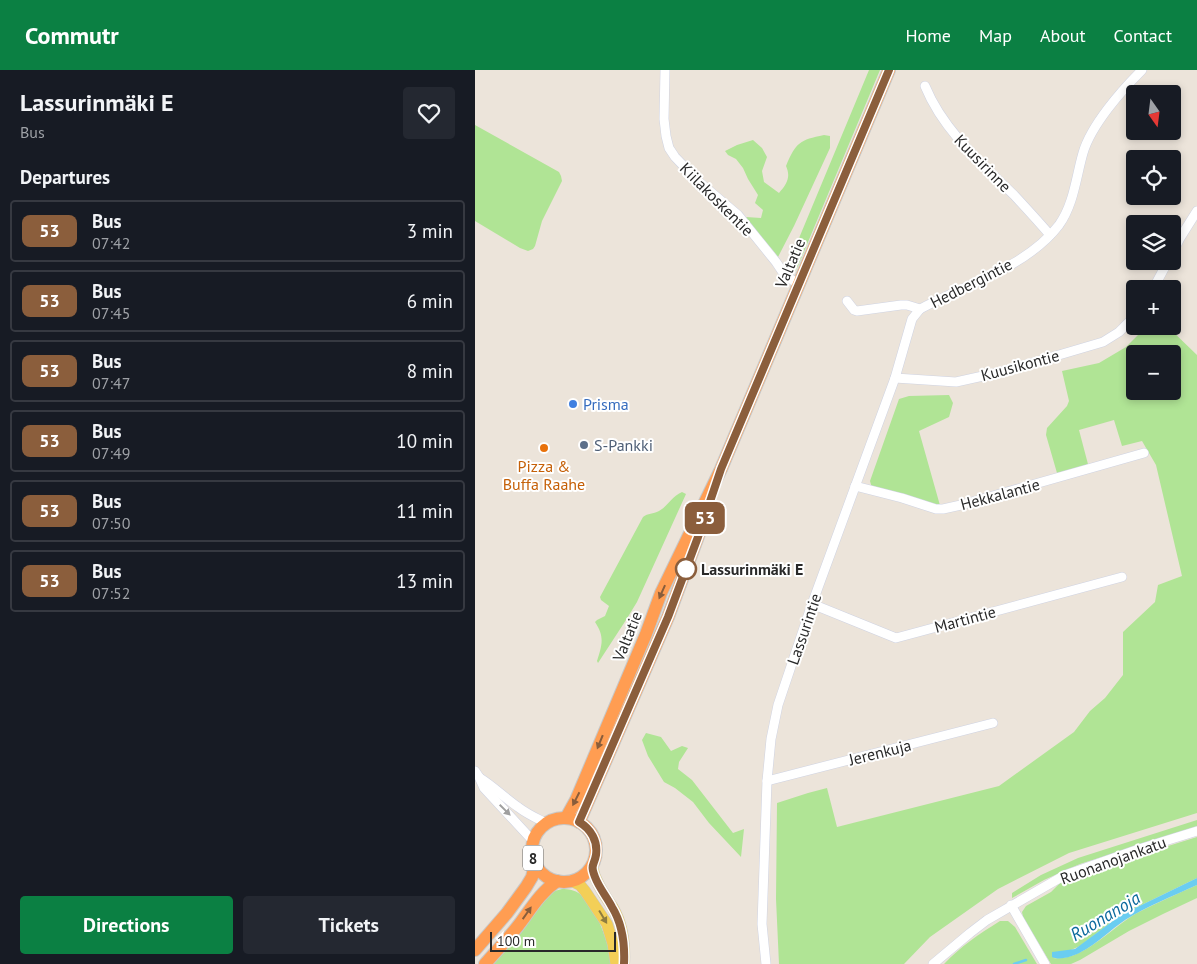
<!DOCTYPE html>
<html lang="en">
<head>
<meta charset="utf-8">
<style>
	:root { --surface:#171b24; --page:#242831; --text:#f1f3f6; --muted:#9ea1a6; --line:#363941; --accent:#0b8043 }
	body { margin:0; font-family:"PT Sans",sans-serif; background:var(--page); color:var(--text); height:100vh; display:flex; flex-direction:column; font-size:19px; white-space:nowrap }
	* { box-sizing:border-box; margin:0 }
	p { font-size:16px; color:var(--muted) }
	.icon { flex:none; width:28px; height:28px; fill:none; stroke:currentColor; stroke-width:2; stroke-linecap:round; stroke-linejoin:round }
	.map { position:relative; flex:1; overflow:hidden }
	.drawer { display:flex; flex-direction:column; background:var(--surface); width:475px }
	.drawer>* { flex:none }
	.badge { padding:0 10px; border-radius:8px; font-size:18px; line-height:32px }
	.needle { width:32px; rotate:166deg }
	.buttons { position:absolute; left:651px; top:15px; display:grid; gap:10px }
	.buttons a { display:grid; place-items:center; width:55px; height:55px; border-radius:5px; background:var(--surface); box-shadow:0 2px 8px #0003; font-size:25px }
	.scale { position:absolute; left:15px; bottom:12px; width:126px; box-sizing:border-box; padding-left:5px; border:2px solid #292929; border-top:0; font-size:14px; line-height:18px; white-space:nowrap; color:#292929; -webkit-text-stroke:4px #fff; paint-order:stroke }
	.map>.badge { position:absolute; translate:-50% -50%; box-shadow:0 0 0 2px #fff }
	h2 { padding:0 20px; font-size:19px; line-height:45px }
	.round { display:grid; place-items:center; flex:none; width:52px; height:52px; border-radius:5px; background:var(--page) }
	.headline { display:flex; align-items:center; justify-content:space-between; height:85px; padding:0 20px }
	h1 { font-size:24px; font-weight:600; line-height:38px }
	.primary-button { display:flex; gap:10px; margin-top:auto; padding:10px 20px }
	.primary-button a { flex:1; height:58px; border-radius:5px; background:var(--accent); color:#fff; font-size:20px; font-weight:600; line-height:58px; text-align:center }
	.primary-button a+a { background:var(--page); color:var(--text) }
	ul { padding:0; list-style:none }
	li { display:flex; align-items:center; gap:15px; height:62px; margin:0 10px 8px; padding:0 10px; border:2px solid var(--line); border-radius:5px }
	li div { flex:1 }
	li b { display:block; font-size:19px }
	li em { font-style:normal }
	li .badge { min-width:55px; font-weight:700; text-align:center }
	header { display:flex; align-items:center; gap:30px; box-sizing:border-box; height:70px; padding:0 25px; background:var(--accent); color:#fff }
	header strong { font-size:24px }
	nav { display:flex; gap:28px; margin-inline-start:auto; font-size:18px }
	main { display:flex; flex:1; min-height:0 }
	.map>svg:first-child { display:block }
	.green { fill:#b0e495; fill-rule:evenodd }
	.water { fill:#6acdf1 }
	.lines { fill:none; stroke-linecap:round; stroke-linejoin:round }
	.stream { stroke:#6acdf1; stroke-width:2.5 }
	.minor-casing { stroke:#cfd3e2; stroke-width:10 }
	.major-casing { stroke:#c7c7c7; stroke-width:12 }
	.highway-casing { stroke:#c7c7c7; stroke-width:14 }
	.minor { stroke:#fff; stroke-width:9 }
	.major { stroke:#f3cf57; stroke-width:11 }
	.highway { stroke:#ff9d52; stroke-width:12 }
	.oneway { fill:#895d3b }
	.oneway2 { fill:#9f9f9f }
	.oneway3 { fill:#8e7c40 }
	.line-casing { stroke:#fff; stroke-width:11 }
	.line { stroke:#8b5e3c; stroke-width:8 }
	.shop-dot { fill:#3f7fe0; stroke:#fff; stroke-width:2 }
	.service-dot { fill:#5c6f8a; stroke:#fff; stroke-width:2 }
	.food-dot { fill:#e8710a; stroke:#fff; stroke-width:2 }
	.stop-dot { fill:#fff; stroke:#8b5e3c; stroke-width:2.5 }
	.labels { text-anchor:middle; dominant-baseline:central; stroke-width:4; stroke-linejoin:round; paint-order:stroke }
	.shield { fill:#fff; stroke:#696969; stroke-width:1 }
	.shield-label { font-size:15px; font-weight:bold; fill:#292929 }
	.street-label { font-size:16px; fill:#292929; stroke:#fff }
	.shop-label { font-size:16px; fill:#366cbe; stroke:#fff; text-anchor:start }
	.service-label { font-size:16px; fill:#4e5e75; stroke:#fff; text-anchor:start }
	.food-label { font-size:16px; fill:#c56008; stroke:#fff }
	.stop-label { font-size:16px; font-weight:bold; fill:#292929; stroke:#fff; text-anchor:start }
	.water-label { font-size:18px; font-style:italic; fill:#0a699c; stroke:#fff }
</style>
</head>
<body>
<header>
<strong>Commutr</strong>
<nav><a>Home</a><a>Map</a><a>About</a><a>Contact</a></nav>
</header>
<main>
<section class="drawer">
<div class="headline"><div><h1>Lassurinmäki E</h1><p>Bus</p></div><a class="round"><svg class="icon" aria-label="heart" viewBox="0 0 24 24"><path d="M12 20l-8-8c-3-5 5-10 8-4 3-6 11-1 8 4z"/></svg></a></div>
<h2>Departures</h2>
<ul>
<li><span class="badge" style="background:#8b5e3c;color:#fff">53</span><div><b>Bus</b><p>07:42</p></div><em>3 min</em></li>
<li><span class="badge" style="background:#8b5e3c;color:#fff">53</span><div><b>Bus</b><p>07:45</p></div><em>6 min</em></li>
<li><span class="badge" style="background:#8b5e3c;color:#fff">53</span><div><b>Bus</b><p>07:47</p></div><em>8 min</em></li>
<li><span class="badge" style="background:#8b5e3c;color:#fff">53</span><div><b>Bus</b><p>07:49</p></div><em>10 min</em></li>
<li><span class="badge" style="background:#8b5e3c;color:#fff">53</span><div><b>Bus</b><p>07:50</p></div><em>11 min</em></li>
<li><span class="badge" style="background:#8b5e3c;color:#fff">53</span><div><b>Bus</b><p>07:52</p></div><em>13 min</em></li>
</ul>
<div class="primary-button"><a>Directions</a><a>Tickets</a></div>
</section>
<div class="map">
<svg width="722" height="894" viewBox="0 0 722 894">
	<rect width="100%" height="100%" fill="#ece4da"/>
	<!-- green -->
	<g class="green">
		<path d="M394,0H405L323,196C321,200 320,203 315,204L311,199L312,197Z"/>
		<polygon points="0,55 84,102 86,106 87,111 67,151 60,176 58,179 53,181 45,178 0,151"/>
		<path d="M349,65L355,66V78L319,156L303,187C293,173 280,162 271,147L286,148L288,140L280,133L283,125L273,109L268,98L261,89L253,85L250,81L262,75L278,70L287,78L292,87L287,101L289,112L304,123C312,114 316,107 311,96C321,72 325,70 349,65Z"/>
		<path d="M672,256H692L722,285V743L594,783L523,819L455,867L429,894H304L301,829L302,733L333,723L352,718L362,757L524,716L599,662L615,641L630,628L648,605V562L680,532L683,515L707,506L681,395L667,371L647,376L639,350L604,360L614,398L595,404L582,403L571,365L572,358L592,336L594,331L587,301L624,293L651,277ZM660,284H698V321H660Z"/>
		<polygon points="474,325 478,333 474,347 444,361 466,439 397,418 395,411 424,329 434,326"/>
		<path d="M207,422L211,424L162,532L151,550L123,593L122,591C127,575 130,567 120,552L122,550L130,546L134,536L126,530L125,527L168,447C173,443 178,444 184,441C193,436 197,426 207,422Z"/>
		<polygon points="171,663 186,667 196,681 207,676 213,678 204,692 203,699 217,710 258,763 269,759 266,787 234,753 218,732 200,718 189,712 173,686 167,670"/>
		<polygon points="722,750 722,757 605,794 569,810 537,828 537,823 566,805 603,788"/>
		<path d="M722,767V808L646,845L605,876L578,888C608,892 638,856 662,843C681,833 702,824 722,815V828L688,844L654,861L605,890L596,894H576L548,847L547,842L551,836L576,822L585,813L613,801Z"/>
		<path d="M87,819C93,819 100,820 105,824C121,836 135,875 136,894H17L76,822Z"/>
		<path d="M525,851H533L540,857L562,894H469C485,877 504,864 525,851Z"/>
	</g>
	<!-- water -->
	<path class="water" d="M722,808V815C698,826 672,836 650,850C635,860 622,874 606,882C599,886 585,891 577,887V882L600,879L646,845Z"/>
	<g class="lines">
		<!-- stream -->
		<polyline class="stream" points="539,894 551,890"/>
		<defs>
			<g id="minor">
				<polyline points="190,0 189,49 191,66 194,78 200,87 224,112 263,145 301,192 307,201 317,210 324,213"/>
				<path d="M450,16C468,60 505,92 539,125C551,138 563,151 575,165"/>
				<polyline points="698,182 705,168 722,141"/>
				<polyline points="678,219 693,191"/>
				<path d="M372,231L379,240L382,241L426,235H432L445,239C490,215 552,197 584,155C599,134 601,107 608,83C616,55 647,20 667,0"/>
				<polyline points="420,308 481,312 526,302 628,272 644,262 660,246"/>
				<polyline points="380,416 427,428 461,439 468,439 486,435 669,383"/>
				<polyline points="337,534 421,568 647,507"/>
				<polyline points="0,701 4,707 9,718 58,771"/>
				<path d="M5,708C18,716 30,728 43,737C52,744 61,748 71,753"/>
				<polyline points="292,711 518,653"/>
				<polyline points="536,835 570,894"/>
				<polyline points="291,894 287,854 292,711 296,669 303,635 337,534 420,308 437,249 445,239"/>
				<polyline points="458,894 495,863 512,850 590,805 664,779 722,761"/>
			</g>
			<g id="major">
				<path d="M117,796C120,812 129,824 138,838C148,855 150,874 149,894"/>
				<polyline points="97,811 105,815 110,821 132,854 138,874 141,894"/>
			</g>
			<g id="highway">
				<polyline points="91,748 101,730 171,564 186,523 246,399 414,0"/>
				<circle cx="89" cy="780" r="32"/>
				<polyline points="104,752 193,547 228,453"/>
				<polyline points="0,880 32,843 51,817 57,807 60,794"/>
				<path d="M10,894C22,880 35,867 46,852C57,837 66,822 82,811"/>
			</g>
		</defs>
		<!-- minor casing -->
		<use href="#minor" class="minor-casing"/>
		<!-- major casing -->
		<use href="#major" class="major-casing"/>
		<!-- highway casing -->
		<use href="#highway" class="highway-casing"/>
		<!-- minor -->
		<use href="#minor" class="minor"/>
		<!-- major -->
		<use href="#major" class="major"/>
		<!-- highway -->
		<use href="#highway" class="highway"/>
	</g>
	<!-- one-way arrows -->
	<defs><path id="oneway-solid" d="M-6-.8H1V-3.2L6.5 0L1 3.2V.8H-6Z" transform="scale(1.25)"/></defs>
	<g class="oneway">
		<use href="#oneway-solid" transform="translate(187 522) rotate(114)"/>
		<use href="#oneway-solid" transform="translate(125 672) rotate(112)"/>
		<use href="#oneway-solid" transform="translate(101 729) rotate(117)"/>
		<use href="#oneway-solid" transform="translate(52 843) rotate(-55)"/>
	</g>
	<use class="oneway2" href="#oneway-solid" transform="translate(30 740) rotate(45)"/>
	<use class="oneway3" href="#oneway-solid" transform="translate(128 847) rotate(59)"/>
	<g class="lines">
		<defs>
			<path id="line" d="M149,894C150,874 148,855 137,837C132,827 124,818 120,807C115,794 119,796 121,785C123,771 116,759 104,752L193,547L223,467L246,399L414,0"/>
		</defs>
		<!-- line casing -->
		<use href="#line" class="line-casing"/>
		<!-- line -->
		<use href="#line" class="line"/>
	</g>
	<!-- markers -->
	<circle class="shop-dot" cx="98" cy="334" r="5"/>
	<circle class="service-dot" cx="109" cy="375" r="5"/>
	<circle class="food-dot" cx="69" cy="378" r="5"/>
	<circle class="stop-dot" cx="211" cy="499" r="10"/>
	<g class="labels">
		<!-- shield labels -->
		<rect class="shield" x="48" y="775.5" width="20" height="25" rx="4"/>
		<g class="shield-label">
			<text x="58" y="788">8</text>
		</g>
		<!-- street labels -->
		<g class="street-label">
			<text transform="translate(508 93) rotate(46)">Kuusirinne</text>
			<text transform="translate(242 129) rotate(45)">Kiilakoskentie</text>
			<text transform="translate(315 193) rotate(-67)">Valtatie</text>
			<text transform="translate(496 213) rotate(-27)">Hedbergintie</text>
			<text transform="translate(545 295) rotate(-15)">Kuusikontie</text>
			<text transform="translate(525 424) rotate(-15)">Hekkalantie</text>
			<text transform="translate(490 549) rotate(-15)">Martintie</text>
			<text transform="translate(329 559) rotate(-71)">Lassurintie</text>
			<text transform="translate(152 566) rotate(-68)">Valtatie</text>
			<text transform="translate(405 682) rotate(-14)">Jerenkuja</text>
			<text transform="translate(638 790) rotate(-20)">Ruonanojankatu</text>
		</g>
		<!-- shop labels -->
		<g class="shop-label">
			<text x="108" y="334">Prisma</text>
		</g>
		<!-- service labels -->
		<g class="service-label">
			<text x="119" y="375">S-Pankki</text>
		</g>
		<!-- food labels -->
		<g class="food-label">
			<text x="69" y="396">Pizza &amp;<tspan x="69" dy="18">Buffa Raahe</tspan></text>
		</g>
		<!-- stop labels -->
		<g class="stop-label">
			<text x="226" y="499">Lassurinmäki E</text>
		</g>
		<!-- water labels -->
		<g class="water-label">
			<text transform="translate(630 846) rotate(-31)">Ruonanoja</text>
		</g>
	</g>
</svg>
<div class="buttons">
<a><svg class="needle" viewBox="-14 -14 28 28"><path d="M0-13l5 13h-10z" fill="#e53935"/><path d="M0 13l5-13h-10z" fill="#9ea1a6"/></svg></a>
<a><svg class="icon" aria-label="locate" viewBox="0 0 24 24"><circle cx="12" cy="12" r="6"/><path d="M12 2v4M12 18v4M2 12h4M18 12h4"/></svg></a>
<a><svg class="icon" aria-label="layers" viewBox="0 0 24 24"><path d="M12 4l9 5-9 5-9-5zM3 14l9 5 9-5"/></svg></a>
<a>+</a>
<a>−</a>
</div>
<div class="scale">100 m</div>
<b class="badge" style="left:230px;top:448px;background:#8b5e3c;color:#fff">53</b>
</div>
</main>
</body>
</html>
